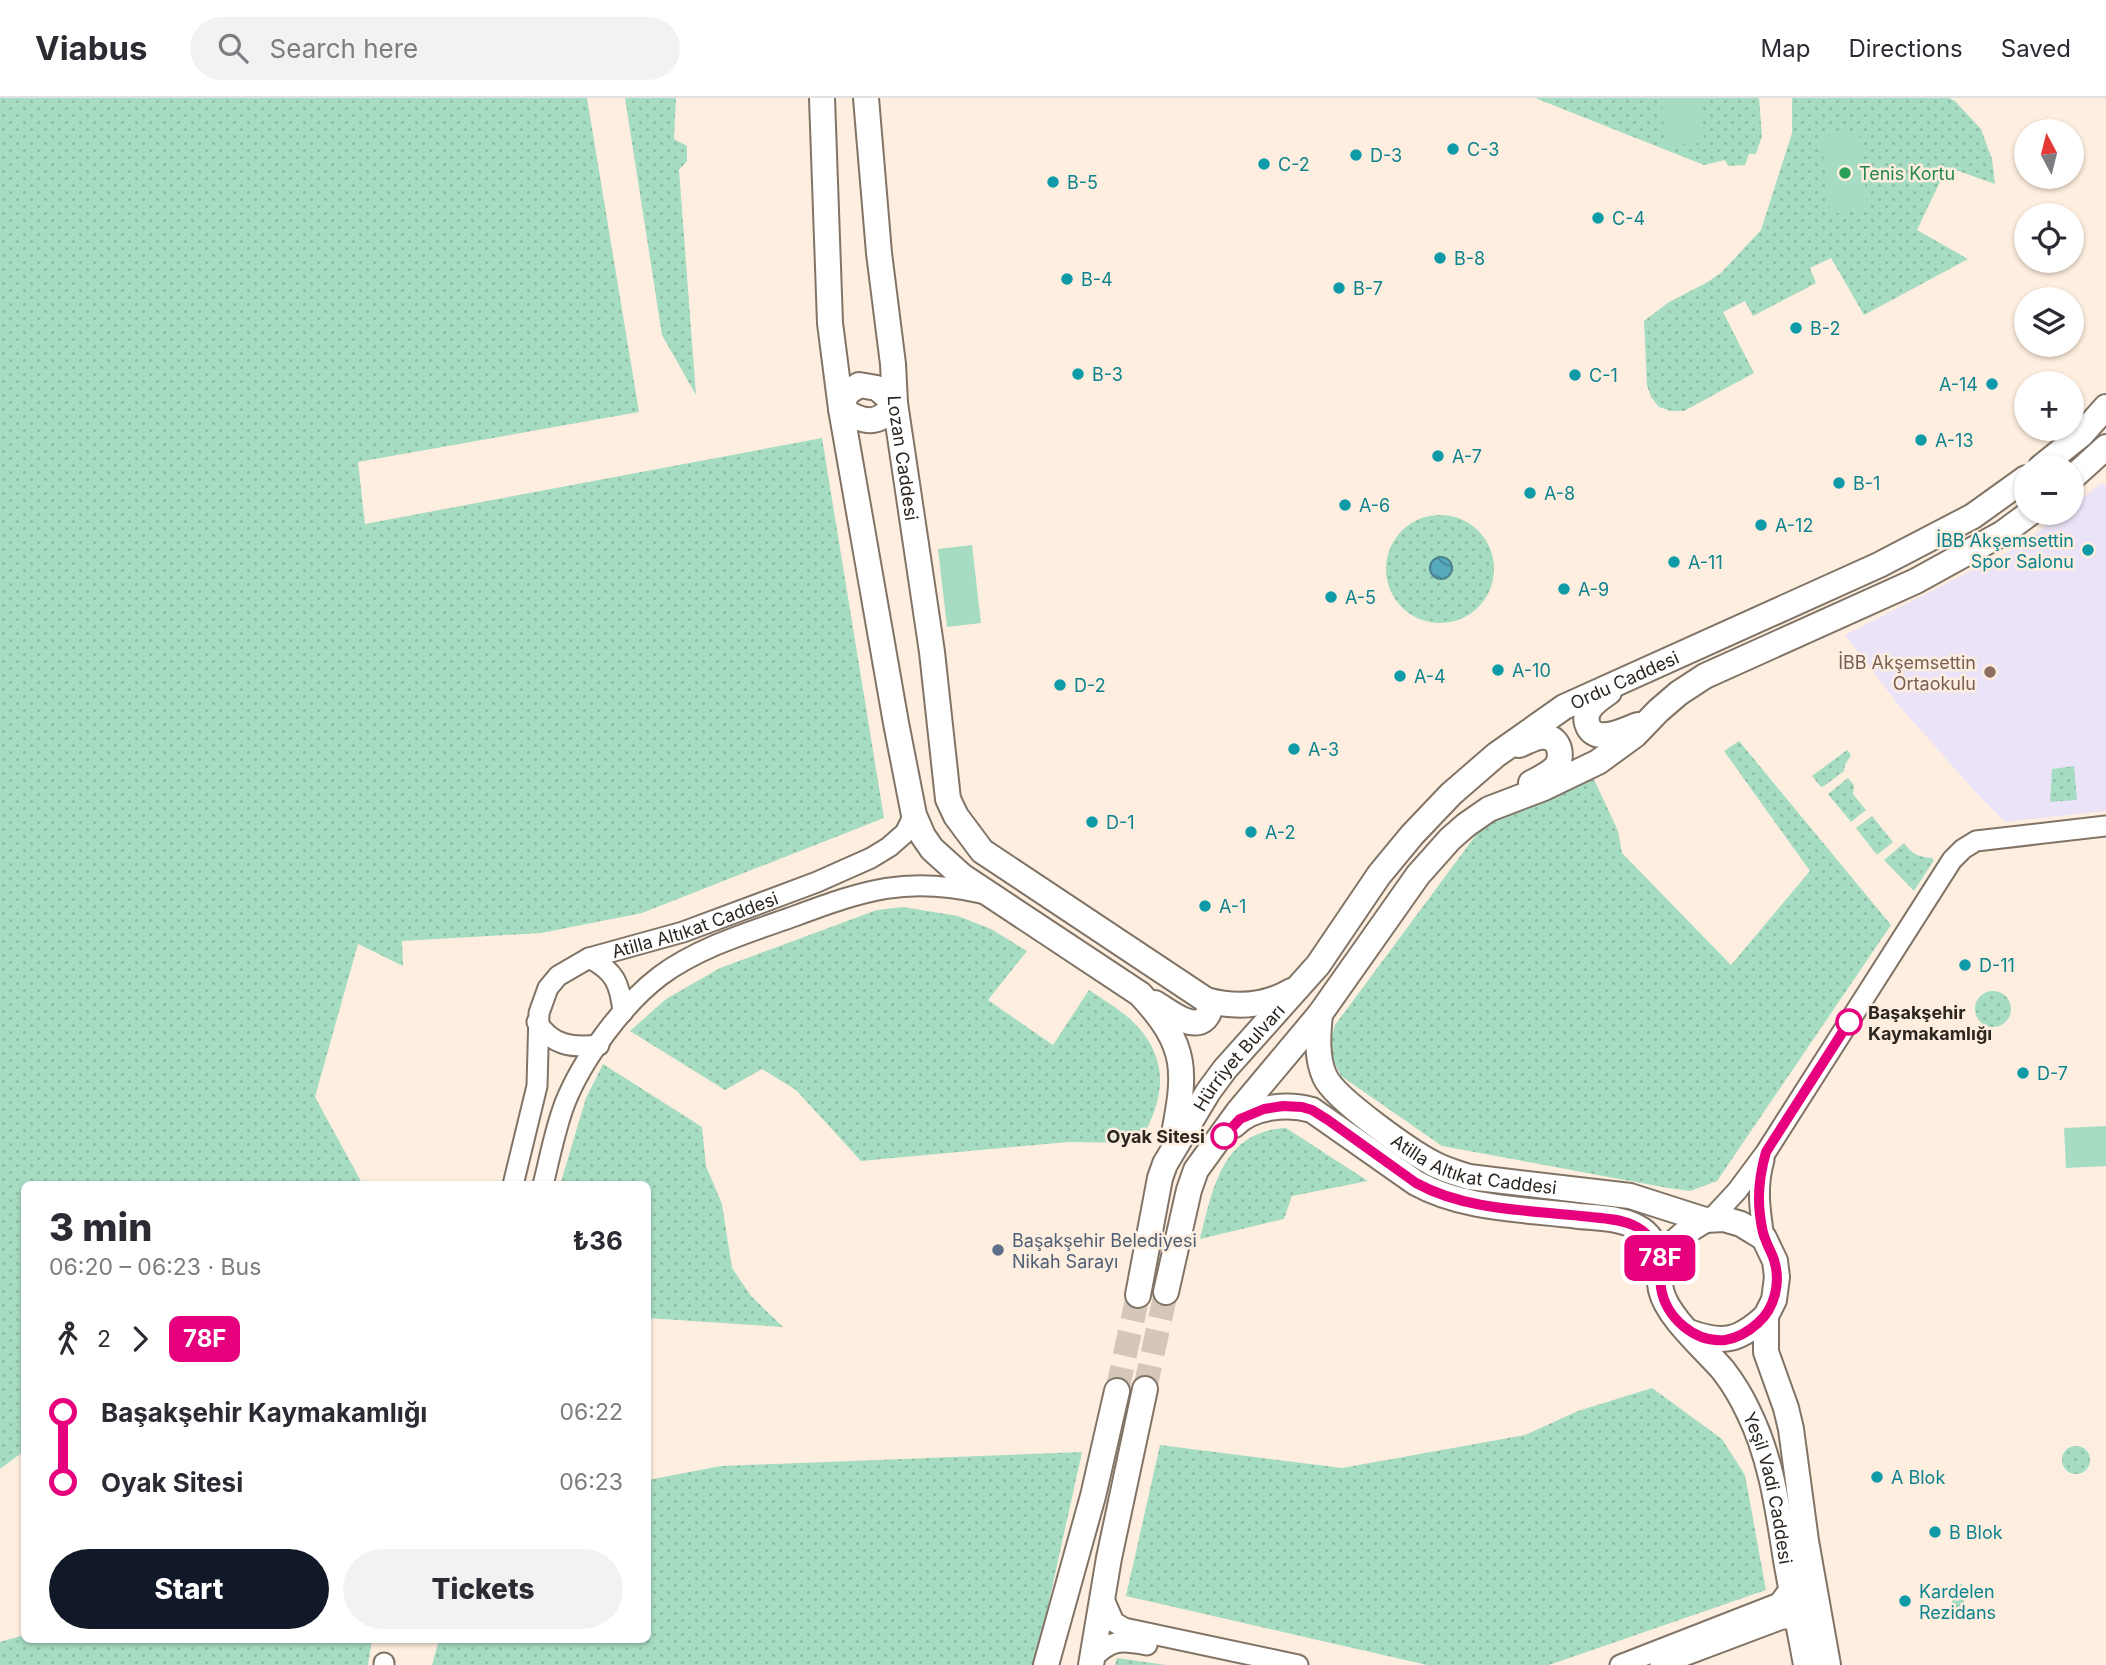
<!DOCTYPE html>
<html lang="en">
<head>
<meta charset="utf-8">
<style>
	:root { --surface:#fff; --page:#f2f2f3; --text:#2b2b33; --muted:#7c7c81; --line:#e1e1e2; --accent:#111827 }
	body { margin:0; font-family:Inter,sans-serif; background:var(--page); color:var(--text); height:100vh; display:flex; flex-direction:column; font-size:26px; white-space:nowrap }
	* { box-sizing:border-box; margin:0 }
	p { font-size:23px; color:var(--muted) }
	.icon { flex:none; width:38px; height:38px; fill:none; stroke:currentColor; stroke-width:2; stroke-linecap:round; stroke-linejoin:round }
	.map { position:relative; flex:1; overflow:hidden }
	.side { position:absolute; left:21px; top:1083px; width:630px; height:462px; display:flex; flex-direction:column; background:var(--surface); border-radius:10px; box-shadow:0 2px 5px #0004 }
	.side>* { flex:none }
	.badge { padding:0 14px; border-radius:10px; font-size:24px; line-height:46px }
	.needle { width:46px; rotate:353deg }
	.controls { position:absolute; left:2014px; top:21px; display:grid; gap:14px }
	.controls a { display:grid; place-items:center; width:70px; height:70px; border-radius:50%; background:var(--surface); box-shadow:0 2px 5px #0004; font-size:35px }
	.map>.badge { position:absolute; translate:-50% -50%; box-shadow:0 0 0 4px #fff }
	.legs { display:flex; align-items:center; gap:10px; height:77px; padding:0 28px; font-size:23px }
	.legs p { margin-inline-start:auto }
	.head { display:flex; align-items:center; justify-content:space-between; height:119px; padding:0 28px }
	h1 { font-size:38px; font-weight:800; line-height:52px }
	.action { display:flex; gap:14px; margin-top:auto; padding:14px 28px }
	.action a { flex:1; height:80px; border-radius:42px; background:var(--accent); color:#fff; font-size:28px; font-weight:800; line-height:80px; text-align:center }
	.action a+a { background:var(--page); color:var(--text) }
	ul { padding:0 28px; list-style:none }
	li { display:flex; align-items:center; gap:24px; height:70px; font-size:26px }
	li i { display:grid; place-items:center; width:10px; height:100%; margin:0 9px; background:currentColor }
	li i::after { content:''; width:18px; height:18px; margin:-9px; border:5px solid; border-radius:50%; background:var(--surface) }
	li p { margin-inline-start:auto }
	li:first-child i { background:linear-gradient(#0000 50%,currentColor 0) }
	li:last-child i { background:linear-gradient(currentColor 50%,#0000 0) }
	header { display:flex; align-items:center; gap:42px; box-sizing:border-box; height:98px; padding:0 35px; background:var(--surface); border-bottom:2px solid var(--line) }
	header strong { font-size:33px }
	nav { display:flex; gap:38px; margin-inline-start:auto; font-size:24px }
	.search { width:490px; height:63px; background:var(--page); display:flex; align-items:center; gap:18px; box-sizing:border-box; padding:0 24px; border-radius:38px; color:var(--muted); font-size:26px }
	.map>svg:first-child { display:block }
	.education { fill:#ebe3f8 }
	.grass { fill:url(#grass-dots) }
	.garden { fill:#a6dcc1 }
	.water { fill:url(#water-waves); stroke:#4b828e; stroke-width:2 }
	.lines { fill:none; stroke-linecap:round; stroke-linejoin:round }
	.primary-tunnel { stroke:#d4c6b9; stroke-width:24; stroke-dasharray:24 12; stroke-linecap:butt }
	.tertiary-casing { stroke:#817466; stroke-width:23 }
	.primary-casing { stroke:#817466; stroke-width:28 }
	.tertiary { stroke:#fff; stroke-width:19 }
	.primary { stroke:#fff; stroke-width:24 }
	.line-1-casing { stroke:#fff; stroke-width:16 }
	.line-1 { stroke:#e6007e; stroke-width:10 }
	.culture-dot { fill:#0f9aa8; stroke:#feeedf; stroke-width:2.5 }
	.leisure-dot { fill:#2e9e5b; stroke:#feeedf; stroke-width:2.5 }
	.education-dot { fill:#8d6e63; stroke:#feeedf; stroke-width:2.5 }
	.stop-1-dot { fill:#fff; stroke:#e6007e; stroke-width:3.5 }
	.service-dot { fill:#5c6f8a; stroke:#feeedf; stroke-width:2.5 }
	.labels { text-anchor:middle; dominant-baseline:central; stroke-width:5; stroke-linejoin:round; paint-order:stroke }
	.culture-label { font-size:18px; fill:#0d838f; stroke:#feeedf; text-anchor:start }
	.leisure-label { font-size:18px; fill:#27864d; stroke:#feeedf; text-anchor:start }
	.street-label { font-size:18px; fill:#2c2621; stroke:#feeedf }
	.education-label { font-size:18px; fill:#785e54; stroke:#feeedf; text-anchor:end }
	.stop-label { font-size:18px; font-weight:bold; fill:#2c2621; stroke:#feeedf; text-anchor:start }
	.service-label { font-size:18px; fill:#4e5e75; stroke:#feeedf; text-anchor:start }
</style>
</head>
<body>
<header>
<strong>Viabus</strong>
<div class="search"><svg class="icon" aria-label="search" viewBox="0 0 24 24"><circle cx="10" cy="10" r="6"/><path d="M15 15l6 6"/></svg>Search here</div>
<nav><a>Map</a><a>Directions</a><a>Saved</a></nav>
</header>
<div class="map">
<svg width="2106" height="1567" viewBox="0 0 2106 1567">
	<defs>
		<pattern id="grass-dots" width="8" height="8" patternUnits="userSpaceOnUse" patternTransform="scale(1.75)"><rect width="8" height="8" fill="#a6dcc1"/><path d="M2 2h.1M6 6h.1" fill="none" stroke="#8fbda6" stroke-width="1.8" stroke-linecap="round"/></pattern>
		<pattern id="water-waves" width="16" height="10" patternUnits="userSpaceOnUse" patternTransform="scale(1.75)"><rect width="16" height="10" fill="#58aabd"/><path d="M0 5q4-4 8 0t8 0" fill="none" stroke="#498a99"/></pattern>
	</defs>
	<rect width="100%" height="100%" fill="#feeedf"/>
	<!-- education -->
	<polygon class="education" points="2102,385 2106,389 2106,713 2005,724 1980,699 1901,610 1845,537 2016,450 2063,415 2072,415 2072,408"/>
	<!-- grass -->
	<g class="grass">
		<polygon points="0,0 587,0 639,314 358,364 365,426 822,340 884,720 642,815 541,835 402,843 403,868 358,846 315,999 363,1087 24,1087 24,1353 0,1371"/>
		<polygon points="625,0 676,0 674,41 687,48 687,63 679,72 696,297 662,237"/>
		<polygon points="1535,0 1759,0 1762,38 1756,56 1749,56 1745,67 1728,68 1725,62 1704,67"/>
		<polygon points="1792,0 1949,0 1955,3 1981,31 1992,61 1995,86 1947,69 1917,132 1968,161 1864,217 1831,160 1810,170 1816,185 1753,218 1745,203 1723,214 1754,275 1684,313 1671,313 1659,309 1651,299 1647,287 1644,223 1669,204 1706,185 1721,175 1761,132 1792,35"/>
		<circle cx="1440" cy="471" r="54"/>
		<polygon points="1739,643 1891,827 1717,1083 1690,1093 1668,1090 1442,1048 1341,978 1328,951 1335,927 1490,718 1592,677 1618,733 1622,755 1731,867 1810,773 1724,653"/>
		<polygon points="1847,652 1851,657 1845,667 1844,673 1824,688 1821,689 1812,678"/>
		<polygon points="2074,668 2077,702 2050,704 2052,671"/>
		<polygon points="1848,680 1854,687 1853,696 1866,712 1851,724 1828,696"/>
		<polygon points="1872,718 1893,744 1877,757 1856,730"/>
		<path d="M1904,745C1912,756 1918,759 1932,760L1934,762L1914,793L1884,762Z"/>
		<path d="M903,809L958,818L991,831L1027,853L988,902L1053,947L1089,892C1102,901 1118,910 1130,921C1171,959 1166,1000 1139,1045L1068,1044L861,1063L796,992L762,971L725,992L630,933L666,901L720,870L877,812Z"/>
		<circle cx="1993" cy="911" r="18"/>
		<polygon points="603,966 702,1029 706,1068 722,1106 732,1170 751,1198 783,1229 648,1220 648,1087 560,1087 586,1000"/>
		<path d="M1286,1030L1368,1083L1292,1098L1284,1121L1200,1141C1213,1090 1222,1033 1286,1030Z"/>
		<polygon points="1652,1290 1722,1341 1745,1377 1766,1492 1549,1567 1427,1567 1126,1498 1160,1347 1342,1370 1525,1337 1578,1313"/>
		<circle cx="2076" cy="1362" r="14"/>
		<polygon points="1082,1354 1035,1567 432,1567 439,1542 648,1542 648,1382 721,1368"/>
		<polygon points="1962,1486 1965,1510 1953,1512 1950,1488"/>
		<polygon points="24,1537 24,1542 179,1542 190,1543 194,1542 372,1542 368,1567 0,1567 0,1544"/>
		<polygon points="1117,1560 1166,1567 1115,1567"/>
	</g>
	<!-- garden -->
	<g class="garden">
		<polygon points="1661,0 1700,0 1705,44 1666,48"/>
		<polygon points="1858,33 1868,111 1831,116 1821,39"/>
		<polygon points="972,447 981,525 947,529 938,451"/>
		<polygon points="2106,1028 2106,1068 2066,1070 2064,1030"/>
	</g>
	<!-- water -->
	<circle class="water" cx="1441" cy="470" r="11"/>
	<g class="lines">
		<!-- primary-tunnel -->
		<g class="primary-tunnel">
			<polyline points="1145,1291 1166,1194"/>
			<polyline points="1117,1293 1138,1197"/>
		</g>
		<defs>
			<g id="tertiary">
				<path d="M589,860C615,873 620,886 623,914"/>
				<path d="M537,924C552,948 573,950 599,947"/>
				<path d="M1764,1062C1756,1089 1760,1113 1764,1140"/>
				<path id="s1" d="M513,1087L537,988L539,915L548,890L558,878L589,860L683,834L817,784L871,760L889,749L905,735L914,717"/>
				<path d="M543,1087C550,1059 555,1031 565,1005C582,962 623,906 660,878C699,849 750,834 795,818C865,792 907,778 981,795"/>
				<polyline points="1711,1121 1737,1093 1766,1054 1952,762 1963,751 1976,743 2106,728"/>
				<polyline points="1103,1499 1114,1524 1124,1530 1298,1567"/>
				<path d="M1092,1561C1111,1541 1120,1542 1147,1547"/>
				<polyline points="384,1567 384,1565"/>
				<polyline points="1620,1567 1779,1505 1788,1493 1790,1486"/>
				<polyline points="1660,1567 1782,1521 1791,1521 1799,1527"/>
			</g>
			<g id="primary">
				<path d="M822,0L830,225L841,311L896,625L914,717L923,738L932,751L962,778L1140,896C1189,949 1186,973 1173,1041"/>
				<path id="s2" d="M866,0L879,155L893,266L895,305L932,554L948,701L956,718L982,753L1206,902C1236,910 1264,909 1291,893"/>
				<path d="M859,287L877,290L895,305C879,329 863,325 841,311L847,295Z"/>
				<polyline points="2041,369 2081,337 2106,309"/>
				<polyline points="2072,380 2106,349"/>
				<path d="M1609,594C1598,602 1581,612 1588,628C1590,633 1595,637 1601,637C1612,639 1627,631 1638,627"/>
				<path d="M1519,647C1527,644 1537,637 1546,639C1560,640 1564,660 1555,670C1549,676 1539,681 1531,685"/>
				<path d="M1155,905C1167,912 1195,936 1207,918C1211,912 1209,908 1206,902"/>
				<path id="s3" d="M1320,916C1318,936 1316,960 1325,979C1335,1001 1411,1054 1434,1066C1445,1072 1457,1075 1469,1079L1630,1098L1705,1122L1724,1121L1741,1126L1764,1140L1775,1163L1777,1179L1774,1202L1766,1218V1254L1786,1310L1791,1331L1806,1443L1828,1567"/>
				<path d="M1234,1027C1253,1008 1288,1005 1312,1012L1416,1085C1465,1112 1525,1111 1579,1118C1600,1120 1625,1120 1642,1132C1653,1140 1657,1152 1661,1164"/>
				<path id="s4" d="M1705,1122C1677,1138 1654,1157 1661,1192C1667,1219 1705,1251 1723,1272C1733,1285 1741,1298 1748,1313C1771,1359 1778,1411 1786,1462C1792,1497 1800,1532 1806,1567"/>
				<polyline points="1166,1194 1189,1092 1196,1072 1238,1014 1320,916 1418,777 1450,741 1466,727 1489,711 1544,690 1598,664 1635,637 1658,613 1679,595 1705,578 1916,483 2003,435 2030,415"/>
				<path id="s5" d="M1138,1197L1160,1080L1165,1066L1208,994L1225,971L1318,867L1379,777L1412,737L1451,696L1496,657L1564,609L1879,467L1973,418L2026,380"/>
				<path d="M1689,1234C1724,1247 1740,1242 1766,1218"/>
				<polyline points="1046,1567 1093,1398 1117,1293"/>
				<polyline points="1091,1567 1109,1460 1145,1291"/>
			</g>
		</defs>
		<!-- tertiary casing -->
		<use href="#tertiary" class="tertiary-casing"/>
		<!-- primary casing -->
		<use href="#primary" class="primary-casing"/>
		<!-- tertiary -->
		<use href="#tertiary" class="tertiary"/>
		<!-- primary -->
		<use href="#primary" class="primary"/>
	</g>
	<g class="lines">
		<defs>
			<path id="line-1" d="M1224,1038L1240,1021L1264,1011L1283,1008L1302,1009L1312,1012L1328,1022L1416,1085C1465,1112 1526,1112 1581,1118C1598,1120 1617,1120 1633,1127C1647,1133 1660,1149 1661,1164C1661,1173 1660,1181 1661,1190C1666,1220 1695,1245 1725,1242C1738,1240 1748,1234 1758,1225C1775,1210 1781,1184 1774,1162C1772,1155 1768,1149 1766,1143C1762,1135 1761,1125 1760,1117C1757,1094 1760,1075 1766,1054L1849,924"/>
		</defs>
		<!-- line-1 casing -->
		<use href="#line-1" class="line-1-casing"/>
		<!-- line-1 -->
		<use href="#line-1" class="line-1"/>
	</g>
	<!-- markers -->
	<g class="culture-dot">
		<circle cx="1453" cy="51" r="7"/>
		<circle cx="1356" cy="57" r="7"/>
		<circle cx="1264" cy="66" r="7"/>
		<circle cx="1053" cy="84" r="7"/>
		<circle cx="1598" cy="120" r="7"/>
		<circle cx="1440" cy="160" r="7"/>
		<circle cx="1067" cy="181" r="7"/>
		<circle cx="1339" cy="190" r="7"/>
		<circle cx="1796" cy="230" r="7"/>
		<circle cx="1078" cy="276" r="7"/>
		<circle cx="1575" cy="277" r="7"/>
		<circle cx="1992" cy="286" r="7"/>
		<circle cx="1921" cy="342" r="7"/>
		<circle cx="1438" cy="358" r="7"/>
		<circle cx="1839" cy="385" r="7"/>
		<circle cx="1530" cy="395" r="7"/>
		<circle cx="1345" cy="407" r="7"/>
		<circle cx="1761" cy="427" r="7"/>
		<circle cx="2088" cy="452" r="7"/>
		<circle cx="1674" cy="464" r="7"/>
		<circle cx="1564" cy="491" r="7"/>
		<circle cx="1331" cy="499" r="7"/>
		<circle cx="1498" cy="572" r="7"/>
		<circle cx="1400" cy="578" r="7"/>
		<circle cx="1060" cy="587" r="7"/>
		<circle cx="1294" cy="651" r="7"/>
		<circle cx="1092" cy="724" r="7"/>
		<circle cx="1251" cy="734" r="7"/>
		<circle cx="1205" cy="808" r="7"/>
		<circle cx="1965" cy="867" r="7"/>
		<circle cx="2023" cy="975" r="7"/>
		<circle cx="1877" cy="1379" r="7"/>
		<circle cx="1935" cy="1434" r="7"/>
		<circle cx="1905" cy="1503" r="7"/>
	</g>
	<circle class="leisure-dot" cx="1845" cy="75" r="7"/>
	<circle class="education-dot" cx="1990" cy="574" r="7"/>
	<g class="stop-1-dot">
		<circle cx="1849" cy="924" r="12"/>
		<circle cx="1224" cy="1038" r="12"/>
	</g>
	<circle class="service-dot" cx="998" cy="1152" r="7"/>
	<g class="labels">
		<!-- culture labels -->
		<g class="culture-label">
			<text x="1467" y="51">C-3</text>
			<text x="1370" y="57">D-3</text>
			<text x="1278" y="66">C-2</text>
			<text x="1067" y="84">B-5</text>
			<text x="1612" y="120">C-4</text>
			<text x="1454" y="160">B-8</text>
			<text x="1081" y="181">B-4</text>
			<text x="1353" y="190">B-7</text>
			<text x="1810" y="230">B-2</text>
			<text x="1092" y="276">B-3</text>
			<text x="1589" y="277">C-1</text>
			<text x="1978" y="286" text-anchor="end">A-14</text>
			<text x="1935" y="342">A-13</text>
			<text x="1452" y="358">A-7</text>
			<text x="1853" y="385">B-1</text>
			<text x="1544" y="395">A-8</text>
			<text x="1359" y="407">A-6</text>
			<text x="1775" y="427">A-12</text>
			<text x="2074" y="442" text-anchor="end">İBB Akşemsettin<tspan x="2074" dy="21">Spor Salonu</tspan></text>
			<text x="1688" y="464">A-11</text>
			<text x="1578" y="491">A-9</text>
			<text x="1345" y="499">A-5</text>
			<text x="1512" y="572">A-10</text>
			<text x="1414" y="578">A-4</text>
			<text x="1074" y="587">D-2</text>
			<text x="1308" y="651">A-3</text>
			<text x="1106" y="724">D-1</text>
			<text x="1265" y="734">A-2</text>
			<text x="1219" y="808">A-1</text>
			<text x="1979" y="867">D-11</text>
			<text x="2037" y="975">D-7</text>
			<text x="1891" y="1379">A Blok</text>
			<text x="1949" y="1434">B Blok</text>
			<text x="1919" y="1493">Kardelen<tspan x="1919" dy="21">Rezidans</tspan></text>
		</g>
		<!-- leisure labels -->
		<g class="leisure-label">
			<text x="1859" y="75">Tenis Kortu</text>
		</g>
		<!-- street labels -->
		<g class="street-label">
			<text stroke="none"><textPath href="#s2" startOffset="362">Lozan Caddesi</textPath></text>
			<text stroke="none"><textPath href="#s5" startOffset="812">Ordu Caddesi</textPath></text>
			<text stroke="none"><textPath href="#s1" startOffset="364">Atilla Altıkat Caddesi</textPath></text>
			<text stroke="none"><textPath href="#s5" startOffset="264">Hürriyet Bulvarı</textPath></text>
			<text stroke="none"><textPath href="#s3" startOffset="243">Atilla Altıkat Caddesi</textPath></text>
			<text stroke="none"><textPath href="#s4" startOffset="320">Yeşil Vadi Caddesi</textPath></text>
		</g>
		<!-- education labels -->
		<g class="education-label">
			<text x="1976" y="564">İBB Akşemsettin<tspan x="1976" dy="21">Ortaokulu</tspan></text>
		</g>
		<!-- stop labels -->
		<g class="stop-label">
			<text x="1868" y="914">Başakşehir<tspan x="1868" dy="21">Kaymakamlığı</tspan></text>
			<text x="1205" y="1038" text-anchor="end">Oyak Sitesi</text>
		</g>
		<!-- service labels -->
		<g class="service-label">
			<text x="1012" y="1142">Başakşehir Belediyesi<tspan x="1012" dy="21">Nikah Sarayı</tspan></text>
		</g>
	</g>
</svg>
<div class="controls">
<a><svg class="needle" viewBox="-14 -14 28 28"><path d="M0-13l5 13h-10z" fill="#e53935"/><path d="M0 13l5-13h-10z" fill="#7c7c81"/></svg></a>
<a><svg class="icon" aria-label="locate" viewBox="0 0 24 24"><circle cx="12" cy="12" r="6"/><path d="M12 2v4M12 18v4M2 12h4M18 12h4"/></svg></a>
<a><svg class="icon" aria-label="layers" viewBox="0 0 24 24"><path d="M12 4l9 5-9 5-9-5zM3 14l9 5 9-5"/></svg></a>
<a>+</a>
<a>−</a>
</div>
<b class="badge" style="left:1660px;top:1160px;background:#e6007e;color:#fff">78F</b>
<section class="side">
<div class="head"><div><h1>3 min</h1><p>06:20 – 06:23 · Bus</p></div><b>₺36</b></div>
<div class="legs"><svg class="icon" aria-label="walk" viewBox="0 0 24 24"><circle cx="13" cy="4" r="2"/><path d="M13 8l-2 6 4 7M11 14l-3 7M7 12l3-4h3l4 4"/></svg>2<svg class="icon" aria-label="forward" viewBox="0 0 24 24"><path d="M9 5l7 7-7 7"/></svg><b class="badge" style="background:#e6007e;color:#fff">78F</b></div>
<ul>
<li><i style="color:#e6007e"></i><b>Başakşehir Kaymakamlığı</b><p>06:22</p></li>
<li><i style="color:#e6007e"></i><b>Oyak Sitesi</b><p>06:23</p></li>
</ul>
<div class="action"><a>Start</a><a>Tickets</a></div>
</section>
</div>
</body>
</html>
